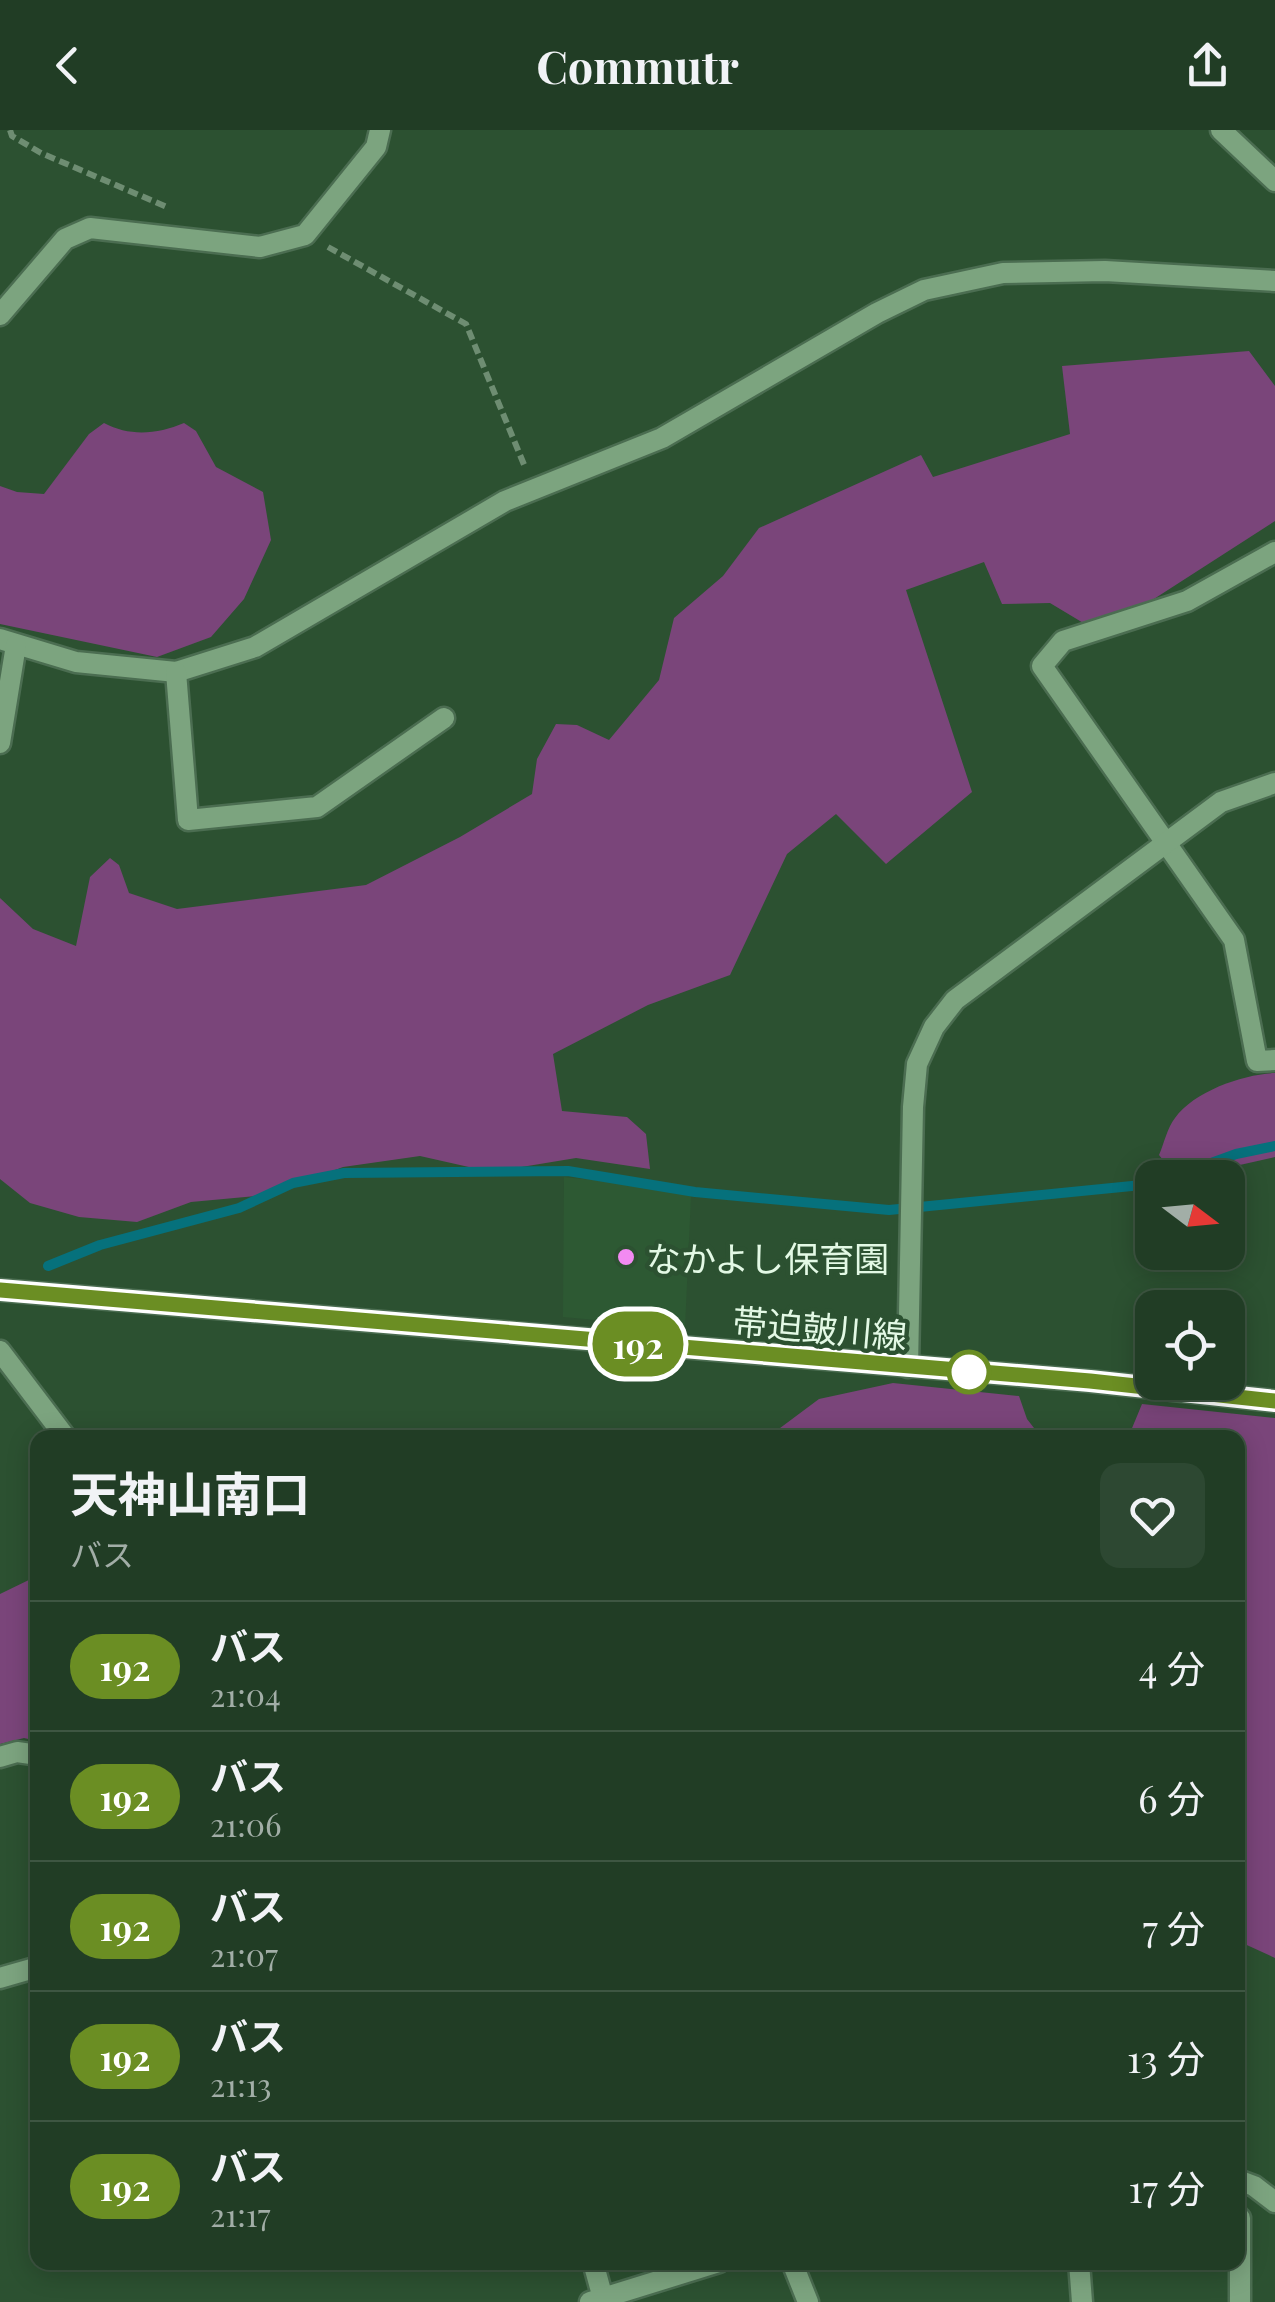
<!DOCTYPE html>
<html lang="ja">
<head>
<meta charset="utf-8">
<style>
	:root { --surface:#213d25; --page:#2d4832; --text:#f1f3f6; --muted:#a2aea7; --line:#3e5642 }
	body { margin:0; font-family:"Playfair Display","Noto Sans JP",serif; background:var(--page); color:var(--text); height:100vh; display:flex; flex-direction:column; font-size:38px; white-space:nowrap }
	* { box-sizing:border-box; margin:0 }
	p { font-size:32px; color:var(--muted) }
	.icon { flex:none; width:55px; height:55px; fill:none; stroke:currentColor; stroke-width:2; stroke-linecap:round; stroke-linejoin:round }
	.map { position:relative; flex:1; overflow:hidden }
	.sheet { position:absolute; left:30px; top:1300px; width:1215px; height:840px; display:flex; flex-direction:column; background:var(--surface); border-radius:20px; box-shadow:0 5px 25px #0003,0 0 0 2px var(--line) }
	.sheet>* { flex:none }
	.badge { padding:0 20px; border-radius:32px; font-size:35px; line-height:65px }
	.needle { width:65px; rotate:106deg }
	.fabs { position:absolute; left:1135px; top:1030px; display:grid; gap:20px }
	.fabs a { display:grid; place-items:center; width:110px; height:110px; border-radius:20px; background:var(--surface); box-shadow:0 5px 25px #0003,0 0 0 2px var(--line); font-size:50px }
	.map>.badge { position:absolute; translate:-50% -50%; box-shadow:0 0 0 5px #fff }
	.round { display:grid; place-items:center; flex:none; width:105px; height:105px; border-radius:20px; background:var(--page) }
	.overview { display:flex; align-items:center; justify-content:space-between; height:170px; padding:0 40px }
	h1 { font-size:48px; font-weight:700; line-height:75px }
	ul { padding:0; list-style:none }
	li { display:flex; align-items:center; gap:30px; height:130px; padding:0 40px; border-top:2px solid var(--line) }
	li div { flex:1 }
	li b { display:block; font-size:38px }
	li em { font-style:normal }
	li .badge { min-width:110px; font-weight:700; text-align:center }
	header { display:flex; justify-content:space-between; align-items:center; height:130px; padding:0 40px; background:var(--surface); font-size:45px; font-weight:700 }
	.map>svg:first-child { display:block }
	.built { fill:#2d5933 }
	.green { fill:#7a457a }
	.lines { fill:none; stroke-linecap:round; stroke-linejoin:round }
	.stream { stroke:#06717c; stroke-width:10 }
	.minor-casing { stroke:#4b6d51; stroke-width:25 }
	.tertiary-casing { stroke:#4b6d51; stroke-width:25 }
	.path { stroke:#6e8d72; stroke-width:6; stroke-dasharray:10 5; stroke-linecap:butt }
	.minor { stroke:#7ca47f; stroke-width:20 }
	.tertiary { stroke:#7ca47f; stroke-width:20 }
	.line-casing { stroke:#fff; stroke-width:22 }
	.line { stroke:#6b8e23; stroke-width:15 }
	.poi-dot { fill:#f28af2; stroke:#2c5131; stroke-width:4 }
	.stop-dot { fill:#fff; stroke:#6b8e23; stroke-width:5 }
	.labels { text-anchor:middle; dominant-baseline:central; stroke-width:9; stroke-linejoin:round; paint-order:stroke }
	.poi-label { font-size:35px; fill:#e3f9e5; stroke:#2c5131; text-anchor:start }
	.street-label { font-size:35px; fill:#e3f9e5; stroke:#2c5131 }
</style>
</head>
<body>
<header><svg class="icon" aria-label="back" viewBox="0 0 24 24"><path d="M15 5l-7 7 7 7"/></svg>Commutr<svg class="icon" aria-label="share" viewBox="0 0 24 24"><path d="M12 15V3M7 8l5-5 5 5M5 13v7h14v-7"/></svg></header>
<div class="map">
<svg width="1275" height="2172" viewBox="0 0 1275 2172">
	<rect width="100%" height="100%" fill="#2c5131"/>
	<!-- built -->
	<polygon class="built" points="564,1047 632,1054 691,1066 685,1198 563,1187"/>
	<!-- green -->
	<g class="green">
		<polygon points="1249,221 1275,256 1275,391 1143,476 1085,494 1050,473 1002,474 984,432 906,460 972,662 886,734 836,684 787,724 730,845 648,875 553,924 562,981 627,987 646,1004 650,1039 576,1028 491,1042 420,1026 343,1037 268,1065 191,1072 137,1092 79,1087 30,1073 0,1049 0,768 33,799 76,816 90,747 110,728 119,735 129,763 177,779 366,755 460,707 532,664 537,629 556,594 577,595 609,610 659,550 674,488 723,446 759,398 921,325 933,347 1070,304 1062,236"/>
		<path d="M104,293C130,307 158,304 184,293L196,301L216,337L263,362L271,410L244,469L211,507L157,527L0,494V356L17,362L44,364L89,304Z"/>
		<path d="M1275,943V1027L1222,1039L1171,1040L1159,1025C1164,1014 1167,998 1175,988C1194,961 1244,944 1275,943Z"/>
		<polygon points="893,1253 1019,1266 1027,1289 1041,1307 768,1307 819,1269"/>
		<polygon points="1142,1274 1275,1288 1275,1828 1238,1811 1238,1308 1120,1307 1130,1303"/>
		<polygon points="37,1446 37,1611 24,1608 0,1614 0,1464"/>
	</g>
	<g class="lines">
		<!-- stream -->
		<g class="stream">
			<polyline points="1170,1048 1236,1024 1275,1016"/>
			<polyline points="48,1136 100,1115 239,1078 293,1053 344,1043 568,1041 695,1062 889,1080 1152,1054"/>
		</g>
		<defs>
			<g id="minor">
				<polyline points="1221,0 1275,51"/>
				<polyline points="0,185 65,109 90,98 260,117 305,105 376,17 380,0"/>
				<polyline points="1275,422 1187,471 1063,511 1042,536 1234,810 1257,931 1275,930"/>
				<polyline points="0,509 76,532 176,542 255,517 505,371 662,308 877,183 924,160 1003,143 1105,141 1275,151"/>
				<polyline points="176,542 188,690 317,677 444,588"/>
				<polyline points="0,613 16,515"/>
				<polyline points="0,1221 66,1308"/>
				<polyline points="0,1627 17,1622 38,1625"/>
				<polyline points="0,1848 38,1837"/>
				<polyline points="1238,2050 1254,2056 1275,2072"/>
				<polyline points="1240,2088 1240,2172"/>
				<polyline points="593,2132 604,2172"/>
				<polyline points="792,2132 808,2172"/>
				<polyline points="1079,2132 1082,2172"/>
				<polyline points="590,2172 719,2132"/>
			</g>
			<g id="tertiary">
				<polyline points="0,1160 1089,1251 1275,1271"/>
				<polyline points="908,1237 913,977 917,934 934,897 955,870 1221,672 1275,653"/>
			</g>
		</defs>
		<!-- minor casing -->
		<use href="#minor" class="minor-casing"/>
		<!-- tertiary casing -->
		<use href="#tertiary" class="tertiary-casing"/>
		<!-- path -->
		<g class="path">
			<polyline points="10,0 12,6 41,23 167,77"/>
			<polyline points="328,117 466,194 525,337"/>
		</g>
		<!-- minor -->
		<use href="#minor" class="minor"/>
		<!-- tertiary -->
		<use href="#tertiary" class="tertiary"/>
	</g>
	<g class="lines">
		<defs>
			<polyline id="line" points="0,1160 1090,1251 1275,1271"/>
		</defs>
		<!-- line casing -->
		<use href="#line" class="line-casing"/>
		<!-- line -->
		<use href="#line" class="line"/>
	</g>
	<!-- markers -->
	<circle class="poi-dot" cx="626" cy="1127" r="10"/>
	<circle class="stop-dot" cx="969" cy="1242" r="20"/>
	<g class="labels">
		<!-- poi labels -->
		<g class="poi-label">
			<text x="646" y="1127">なかよし保育園</text>
		</g>
		<!-- street labels -->
		<g class="street-label">
			<text transform="translate(820 1197) rotate(5)">帯迫皷川線</text>
		</g>
	</g>
</svg>
<div class="fabs">
<a><svg class="needle" viewBox="-14 -14 28 28"><path d="M0-13l5 13h-10z" fill="#e53935"/><path d="M0 13l5-13h-10z" fill="#a2aea7"/></svg></a>
<a><svg class="icon" aria-label="locate" viewBox="0 0 24 24"><circle cx="12" cy="12" r="6"/><path d="M12 2v4M12 18v4M2 12h4M18 12h4"/></svg></a>
</div>
<b class="badge" style="left:638px;top:1214px;background:#6b8e23;color:#fff">192</b>
<section class="sheet">
<div class="overview"><div><h1>天神山南口</h1><p>バス</p></div><a class="round"><svg class="icon" aria-label="heart" viewBox="0 0 24 24"><path d="M12 20l-8-8c-3-5 5-10 8-4 3-6 11-1 8 4z"/></svg></a></div>
<ul>
<li><span class="badge" style="background:#6b8e23;color:#fff">192</span><div><b>バス</b><p>21:04</p></div><em>4 分</em></li>
<li><span class="badge" style="background:#6b8e23;color:#fff">192</span><div><b>バス</b><p>21:06</p></div><em>6 分</em></li>
<li><span class="badge" style="background:#6b8e23;color:#fff">192</span><div><b>バス</b><p>21:07</p></div><em>7 分</em></li>
<li><span class="badge" style="background:#6b8e23;color:#fff">192</span><div><b>バス</b><p>21:13</p></div><em>13 分</em></li>
<li><span class="badge" style="background:#6b8e23;color:#fff">192</span><div><b>バス</b><p>21:17</p></div><em>17 分</em></li>
</ul>
</section>
</div>
</body>
</html>
